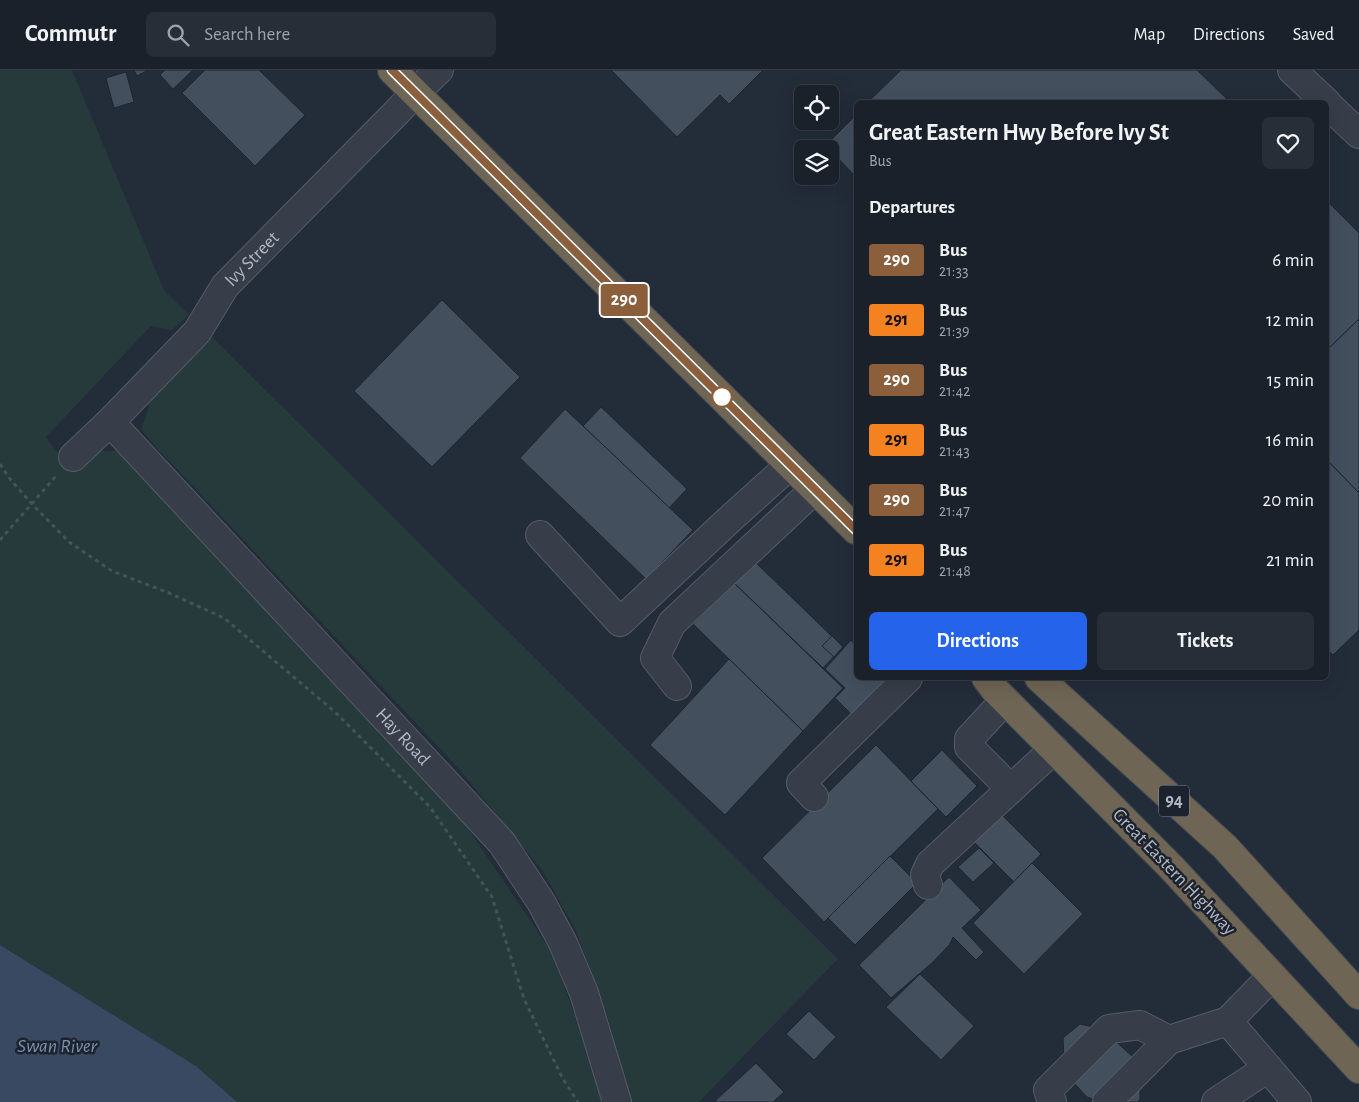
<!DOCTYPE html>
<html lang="en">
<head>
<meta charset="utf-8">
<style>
	:root { --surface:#1a212b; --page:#272e37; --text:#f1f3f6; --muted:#9fa3a9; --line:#383e47; --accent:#2563eb }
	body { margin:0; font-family:"Alegreya Sans",sans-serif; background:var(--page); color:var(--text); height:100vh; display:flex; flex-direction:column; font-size:19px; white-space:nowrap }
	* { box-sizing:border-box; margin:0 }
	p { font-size:16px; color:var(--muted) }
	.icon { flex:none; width:28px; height:28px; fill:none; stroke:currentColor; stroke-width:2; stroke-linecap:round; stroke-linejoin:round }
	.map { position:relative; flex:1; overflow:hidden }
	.side { position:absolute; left:854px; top:30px; width:475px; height:580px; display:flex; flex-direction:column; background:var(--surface); border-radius:8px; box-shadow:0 5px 20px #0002,0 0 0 1px var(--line) }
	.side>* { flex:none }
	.badge { padding:0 10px; border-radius:4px; font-size:18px; line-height:32px }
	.fabs { position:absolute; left:794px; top:15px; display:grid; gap:10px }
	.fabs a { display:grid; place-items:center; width:45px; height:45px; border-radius:8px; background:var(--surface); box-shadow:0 5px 20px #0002,0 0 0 1px var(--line); font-size:25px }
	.map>.badge { position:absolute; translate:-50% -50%; box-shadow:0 0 0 2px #fff }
	h2 { padding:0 15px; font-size:19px; line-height:45px }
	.round { display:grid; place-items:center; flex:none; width:52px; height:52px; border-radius:8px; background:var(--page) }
	.headline { display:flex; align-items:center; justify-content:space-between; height:85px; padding:0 15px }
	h1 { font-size:24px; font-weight:700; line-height:38px }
	.primary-button { display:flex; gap:10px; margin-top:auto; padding:10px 15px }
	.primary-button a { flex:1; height:58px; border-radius:8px; background:var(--accent); color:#fff; font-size:20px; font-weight:700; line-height:58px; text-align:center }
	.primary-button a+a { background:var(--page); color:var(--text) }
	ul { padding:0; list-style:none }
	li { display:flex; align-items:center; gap:15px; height:60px; padding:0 15px }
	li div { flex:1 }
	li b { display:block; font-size:19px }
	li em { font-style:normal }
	li .badge { min-width:55px; font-weight:700; text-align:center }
	header { display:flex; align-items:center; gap:30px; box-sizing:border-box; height:70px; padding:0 25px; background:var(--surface); border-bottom:1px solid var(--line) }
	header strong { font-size:24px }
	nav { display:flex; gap:28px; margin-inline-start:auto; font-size:18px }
	.search { width:350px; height:45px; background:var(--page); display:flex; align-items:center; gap:12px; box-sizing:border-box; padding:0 18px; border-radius:8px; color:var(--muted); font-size:19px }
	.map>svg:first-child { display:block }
	.green { fill:#26393b }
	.water { fill:#394962 }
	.building { fill:#444f5e; stroke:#1e2530 }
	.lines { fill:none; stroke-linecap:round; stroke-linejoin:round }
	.minor-casing { stroke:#555c67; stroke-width:30 }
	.highway-casing { stroke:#424954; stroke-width:30 }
	.path { stroke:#435457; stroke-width:3; stroke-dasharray:4 4; stroke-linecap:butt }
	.minor { stroke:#373e49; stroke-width:28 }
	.highway { stroke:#6f6554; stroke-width:28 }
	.line-casing { stroke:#fff; stroke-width:11 }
	.line { stroke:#8b5e3c; stroke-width:8 }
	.stop-dot { fill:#fff; stroke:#8b5e3c; stroke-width:2.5 }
	.labels { text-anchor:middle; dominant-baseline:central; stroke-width:5; stroke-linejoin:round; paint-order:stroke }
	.shield { fill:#1c232e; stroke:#858c98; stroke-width:1 }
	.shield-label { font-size:18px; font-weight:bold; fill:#b2b9c5 }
	.street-label { font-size:19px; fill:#b2b9c5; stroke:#1c232e }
	.water-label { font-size:20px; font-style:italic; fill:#7b8fac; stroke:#1c232e }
</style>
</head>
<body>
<header>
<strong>Commutr</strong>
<div class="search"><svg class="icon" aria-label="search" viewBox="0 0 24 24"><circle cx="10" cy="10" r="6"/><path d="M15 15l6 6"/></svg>Search here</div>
<nav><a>Map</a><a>Directions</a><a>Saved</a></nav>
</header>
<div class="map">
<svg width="1359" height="1032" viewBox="0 0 1359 1032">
	<rect width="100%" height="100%" fill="#232c39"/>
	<!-- green -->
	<g class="green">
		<polygon points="0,0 72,0 164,220 189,245 172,260 151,256 46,367 71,401 96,381 117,381 141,393 454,738 553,884 605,1032 237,1032 196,996 0,875"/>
		<polygon points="208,263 838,889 699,1032 628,1032 608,949 576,861 542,800 459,699 157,378 141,359 156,317"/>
	</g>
	<!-- water -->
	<polygon class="water" points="0,875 196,996 237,1032 0,1032"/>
	<!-- building -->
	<g class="building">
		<polygon points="134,0 148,0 137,6"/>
		<polygon points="165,0 193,0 173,19 160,5"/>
		<polygon points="205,0 259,0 305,45 255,96 182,23"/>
		<polygon points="611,0 763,0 729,34 720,25 677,67"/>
		<polygon points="901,0 1197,0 1230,32 868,32"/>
		<polygon points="126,2 134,32 114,38 106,8"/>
		<polygon points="856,45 856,107 830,80 830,79 825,76"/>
		<polygon points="1326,130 1359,163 1359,249 1326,281"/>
		<polygon points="442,230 520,307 432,397 354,321"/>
		<polygon points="1359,249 1359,423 1326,389 1326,281"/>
		<polygon points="601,337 687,419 669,438 583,356"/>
		<polygon points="565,339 693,460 646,509 520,388"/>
		<polygon points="1326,389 1359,423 1359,560 1333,585 1326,578"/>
		<polygon points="753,490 843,577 823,598 733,512"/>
		<polygon points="733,512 843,618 803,661 693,554"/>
		<polygon points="832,566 843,577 834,587 822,576"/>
		<polygon points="851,570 856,576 856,608 890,608 855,648 835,628 845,618 825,599"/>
		<polygon points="729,589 803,661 725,745 650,675"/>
		<polygon points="876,675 938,739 824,852 762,788"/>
		<polygon points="942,680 977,716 946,747 911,711"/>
		<polygon points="998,741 1041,784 1014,812 971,769"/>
		<polygon points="979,778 994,793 973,812 958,797"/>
		<polygon points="890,786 917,813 855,875 828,848"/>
		<polygon points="1032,793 1083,844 1024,904 973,853"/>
		<polygon points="949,807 981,840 962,858 984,882 976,890 953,867 950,874 933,892 891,928 859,895"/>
		<polygon points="920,904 974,956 941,990 886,937"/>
		<polygon points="809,941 836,967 814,990 786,964"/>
		<polygon points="1080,954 1102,959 1134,988 1140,1013 1140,1029 1138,1032 1101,1032 1087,1027 1073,1012 1064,991 1063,968"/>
		<polygon points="756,993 784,1022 773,1032 717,1032 715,1031"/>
	</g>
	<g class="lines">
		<defs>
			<g id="minor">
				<polyline points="1292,0 1326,32"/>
				<polyline points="1326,33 1359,64"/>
				<path id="s1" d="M110,352L502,773L541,832L563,873L584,923L617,1032"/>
				<path id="s2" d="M73,387L110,352L197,262L225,216L395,44L415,23L439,0"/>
				<polyline points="540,465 620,552 730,449 790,395"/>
				<polyline points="677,616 655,588 672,553 815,419"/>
				<polyline points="999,707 969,677 969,669 1005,630"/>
				<polyline points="814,727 801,713 908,608"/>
				<polyline points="928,815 925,805 930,794 1054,679"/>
				<polyline points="1272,906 1228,951 1297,1032"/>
				<polyline points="1052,1032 1048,1020 1109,959 1140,955 1169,970"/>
				<polyline points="1107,1032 1169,970 1228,951"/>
				<polyline points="1216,1032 1268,998"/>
			</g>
			<g id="highway">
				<polyline points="392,0 856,460"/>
				<polyline points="986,608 996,621 1171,797 1359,999"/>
				<polyline points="1039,608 1225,777 1359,925"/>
			</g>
		</defs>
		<!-- minor casing -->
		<use href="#minor" class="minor-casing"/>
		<!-- highway casing -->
		<use href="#highway" class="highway-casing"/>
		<!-- path -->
		<g class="path">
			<polyline points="0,394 10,409 32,434 69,472 112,501 169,523 224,548 335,642 430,737 492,827 524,929 563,1009 578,1032"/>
			<polyline points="0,470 56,406"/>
		</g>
		<!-- minor -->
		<use href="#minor" class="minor"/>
		<!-- highway -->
		<use href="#highway" class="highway"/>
	</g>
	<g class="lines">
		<defs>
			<polyline id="line" points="392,0 856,460"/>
		</defs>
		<!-- line casing -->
		<use href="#line" class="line-casing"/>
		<!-- line -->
		<use href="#line" class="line"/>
	</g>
	<!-- markers -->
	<circle class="stop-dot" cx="722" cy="327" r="10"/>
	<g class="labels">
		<!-- shield labels -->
		<rect class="shield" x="1159" y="715.5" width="30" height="31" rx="4"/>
		<g class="shield-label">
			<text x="1174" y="731">94</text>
		</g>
		<!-- street labels -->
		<g class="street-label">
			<text stroke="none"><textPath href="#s2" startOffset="268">Ivy Street</textPath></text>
			<text stroke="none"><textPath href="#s1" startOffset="430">Hay Road</textPath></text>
			<text transform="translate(1174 802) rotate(46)">Great Eastern Highway</text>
		</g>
		<!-- water labels -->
		<g class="water-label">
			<text x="57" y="976">Swan River</text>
		</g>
	</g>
</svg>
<div class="fabs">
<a><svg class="icon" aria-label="locate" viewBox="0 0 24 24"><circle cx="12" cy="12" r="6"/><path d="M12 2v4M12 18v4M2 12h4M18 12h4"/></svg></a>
<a><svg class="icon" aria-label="layers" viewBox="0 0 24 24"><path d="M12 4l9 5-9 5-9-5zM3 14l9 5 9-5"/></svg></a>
</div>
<b class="badge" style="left:624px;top:230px;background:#8b5e3c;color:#fff">290</b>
<section class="side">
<div class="headline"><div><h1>Great Eastern Hwy Before Ivy St</h1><p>Bus</p></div><a class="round"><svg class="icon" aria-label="heart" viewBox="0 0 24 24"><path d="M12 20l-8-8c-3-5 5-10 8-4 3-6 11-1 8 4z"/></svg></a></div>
<h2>Departures</h2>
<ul>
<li><span class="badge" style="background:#8b5e3c;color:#fff">290</span><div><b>Bus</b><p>21:33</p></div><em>6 min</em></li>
<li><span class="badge" style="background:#f58220;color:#111">291</span><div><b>Bus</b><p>21:39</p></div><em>12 min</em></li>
<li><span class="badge" style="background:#8b5e3c;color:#fff">290</span><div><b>Bus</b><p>21:42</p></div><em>15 min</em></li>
<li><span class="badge" style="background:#f58220;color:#111">291</span><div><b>Bus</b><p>21:43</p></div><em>16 min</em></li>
<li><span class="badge" style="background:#8b5e3c;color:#fff">290</span><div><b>Bus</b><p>21:47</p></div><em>20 min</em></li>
<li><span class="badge" style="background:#f58220;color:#111">291</span><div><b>Bus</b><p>21:48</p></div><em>21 min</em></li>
</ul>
<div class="primary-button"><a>Directions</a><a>Tickets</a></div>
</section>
</div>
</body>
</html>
